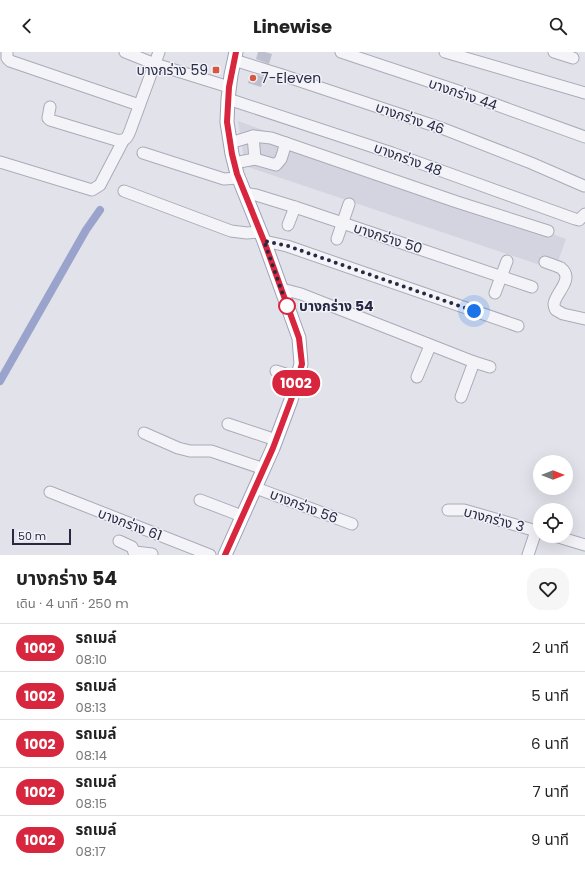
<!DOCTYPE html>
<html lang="th">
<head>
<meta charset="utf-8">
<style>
	:root { --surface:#fff; --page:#f6f6f6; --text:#222; --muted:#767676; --line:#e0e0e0 }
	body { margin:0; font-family:Poppins,"Noto Sans Thai",sans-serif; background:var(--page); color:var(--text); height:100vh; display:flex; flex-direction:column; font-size:15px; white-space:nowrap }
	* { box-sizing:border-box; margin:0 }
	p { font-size:13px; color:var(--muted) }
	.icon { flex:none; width:22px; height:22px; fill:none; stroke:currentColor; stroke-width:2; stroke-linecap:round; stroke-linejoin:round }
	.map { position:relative; height:503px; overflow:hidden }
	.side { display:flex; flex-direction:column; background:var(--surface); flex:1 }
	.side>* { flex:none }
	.badge { padding:0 8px; border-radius:13px; font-size:14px; line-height:26px }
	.needle { width:26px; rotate:90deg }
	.tools { position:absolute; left:533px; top:403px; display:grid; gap:8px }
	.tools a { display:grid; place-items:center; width:40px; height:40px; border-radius:50%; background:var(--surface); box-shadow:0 4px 16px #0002; font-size:20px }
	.scale { position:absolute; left:12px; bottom:10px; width:59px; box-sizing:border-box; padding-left:4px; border:2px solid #282a43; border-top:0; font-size:11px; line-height:14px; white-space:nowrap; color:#282a43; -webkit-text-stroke:3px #f1f1f8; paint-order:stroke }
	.you { position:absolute; width:20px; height:20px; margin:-10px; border:3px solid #fff; border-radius:50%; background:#1a73e8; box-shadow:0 0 0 6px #1a73e833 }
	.map>.badge { position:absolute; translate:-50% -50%; box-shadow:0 0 0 2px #fff }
	.round { display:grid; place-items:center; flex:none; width:42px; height:42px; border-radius:16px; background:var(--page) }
	.head { display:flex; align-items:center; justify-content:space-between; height:68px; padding:0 16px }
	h1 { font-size:19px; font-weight:700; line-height:30px }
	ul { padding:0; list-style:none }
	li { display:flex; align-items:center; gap:12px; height:48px; padding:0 16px; border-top:1px solid var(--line) }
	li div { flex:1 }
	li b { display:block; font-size:15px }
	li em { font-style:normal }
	li .badge { min-width:44px; font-weight:700; text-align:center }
	header { display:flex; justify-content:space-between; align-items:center; height:52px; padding:0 16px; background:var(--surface); font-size:18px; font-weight:700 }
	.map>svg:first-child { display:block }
	.built { fill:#d3d4df }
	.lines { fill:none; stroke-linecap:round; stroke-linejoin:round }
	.canal { stroke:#9aa3cc; stroke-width:8 }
	.building { fill:#bebfce }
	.minor-casing { stroke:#aaabb8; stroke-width:13 }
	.major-casing { stroke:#9fa2b7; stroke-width:15 }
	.minor { stroke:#f4f4f8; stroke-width:11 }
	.major { stroke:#fff; stroke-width:13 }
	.line-casing { stroke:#fff; stroke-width:9 }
	.line { stroke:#d7263d; stroke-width:6 }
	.walk { stroke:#282a43; stroke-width:4; stroke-dasharray:0 7.2 }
	.poi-dot { fill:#d65740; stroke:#f1f1f8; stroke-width:1.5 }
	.stop-dot { fill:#fff; stroke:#d7263d; stroke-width:2 }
	.labels { text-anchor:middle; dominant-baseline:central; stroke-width:3; stroke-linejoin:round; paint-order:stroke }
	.poi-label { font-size:14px; fill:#282a43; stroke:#f1f1f8; text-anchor:end }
	.street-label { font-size:14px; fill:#282a43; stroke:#f1f1f8 }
	.stop-label { font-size:14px; font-weight:bold; fill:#282a43; stroke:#f1f1f8; text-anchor:start }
</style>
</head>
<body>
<header><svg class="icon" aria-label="back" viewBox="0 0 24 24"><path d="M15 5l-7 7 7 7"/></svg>Linewise<svg class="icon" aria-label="search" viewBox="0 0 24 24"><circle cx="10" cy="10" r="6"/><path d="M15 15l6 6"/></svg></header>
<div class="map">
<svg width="585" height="503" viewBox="0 0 585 503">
	<rect width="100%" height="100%" fill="#e1e2ea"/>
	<!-- built -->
	<polygon class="built" points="238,69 566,187 555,218 245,114"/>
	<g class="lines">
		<!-- canal -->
		<polyline class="canal" points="0,329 86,178 100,158"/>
	</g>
	<!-- building -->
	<g class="building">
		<polygon points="258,0 265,0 272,2 269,12 256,7"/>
		<polygon points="251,21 264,25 261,35 248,31"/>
	</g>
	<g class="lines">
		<defs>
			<g id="minor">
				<polyline points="7,0 7,6 10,9 139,53"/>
				<polyline points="125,0 155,12 229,35"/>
				<polyline points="341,0 461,40 585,85"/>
				<polyline points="445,0 585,41"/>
				<polyline points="554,0 573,6"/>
				<polyline points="234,8 282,23 444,77 531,111 584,134"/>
				<polyline points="228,47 392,101 575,167 579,168 585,162"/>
				<path d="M50,55L48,66L50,68L116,88C125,89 127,87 130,79L159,0"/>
				<polyline points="253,84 255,107"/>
				<polyline points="230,91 253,84 271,86 457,150 548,179"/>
				<polyline points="143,101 224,127 238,126"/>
				<polyline points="0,110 92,138 100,133 123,89"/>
				<polyline points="234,111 255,107 276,113 281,107 286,91"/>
				<polyline points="124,139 231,179 247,181 259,180"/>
				<polyline points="244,141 256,143 295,155 532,235"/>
				<polyline points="288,173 295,155"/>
				<polyline points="337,187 349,152"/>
				<polyline points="264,189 287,194 518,274"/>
				<path d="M545,210C550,212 557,214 561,216C575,227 555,241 554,252C554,253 555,258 556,258L563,262L585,267"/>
				<polyline points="282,237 301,242 474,310 461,345"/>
				<polyline points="495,241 507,209"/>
				<polyline points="474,310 490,315"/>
				<polyline points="276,319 298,326"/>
				<polyline points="417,325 430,294"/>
				<polyline points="228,372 276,388"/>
				<polyline points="144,381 178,396 190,399 211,399 264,417"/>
				<polyline points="256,436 352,472"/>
				<polyline points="50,440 210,503"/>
				<polyline points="200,448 242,464"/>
				<polyline points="448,458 464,458 540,480"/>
				<polyline points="555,484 585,493"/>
				<polyline points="119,489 132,495 135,503"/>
				<polyline points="135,500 152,502"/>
				<polyline points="528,503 536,479"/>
			</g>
			<polyline id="major" points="225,503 273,396 291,348 301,312 299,286 264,189 237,122 232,102 227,70 228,47 231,23 236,0"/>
		</defs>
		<!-- minor casing -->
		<use href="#minor" class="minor-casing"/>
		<!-- major casing -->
		<use href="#major" class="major-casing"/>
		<!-- minor -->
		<use href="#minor" class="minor"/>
		<!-- major -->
		<use href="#major" class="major"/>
	</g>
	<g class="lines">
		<defs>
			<polyline id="line" points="225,503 273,396 291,348 302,312 299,286 264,189 237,122 232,102 227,70 229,35 236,0"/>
		</defs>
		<!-- line casing -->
		<use href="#line" class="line-casing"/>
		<!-- line -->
		<use href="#line" class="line"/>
		<!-- walk -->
		<polyline class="walk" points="287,254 264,189 288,194 474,259"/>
	</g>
	<!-- markers -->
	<g class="poi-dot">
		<rect x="212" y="14" width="8" height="8" rx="2"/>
		<circle cx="253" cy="26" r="4"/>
	</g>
	<circle class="stop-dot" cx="287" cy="254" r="8"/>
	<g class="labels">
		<!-- poi labels -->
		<g class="poi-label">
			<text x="208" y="18">บางกร่าง 59</text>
			<text x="261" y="26" text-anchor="start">7-Eleven</text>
		</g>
		<!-- street labels -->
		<g class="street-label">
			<text transform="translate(463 42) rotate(19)">บางกร่าง 44</text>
			<text transform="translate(410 66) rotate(19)">บางกร่าง 46</text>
			<text transform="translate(408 107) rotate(20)">บางกร่าง 48</text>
			<text transform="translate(388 186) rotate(18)">บางกร่าง 50</text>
			<text transform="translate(304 454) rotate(21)">บางกร่าง 56</text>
			<text transform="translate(494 467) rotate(15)">บางกร่าง 3</text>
			<text transform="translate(130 472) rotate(21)">บางกร่าง 61</text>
		</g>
		<!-- stop labels -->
		<g class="stop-label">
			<text x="299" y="254">บางกร่าง 54</text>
		</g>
	</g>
</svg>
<div class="tools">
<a><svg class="needle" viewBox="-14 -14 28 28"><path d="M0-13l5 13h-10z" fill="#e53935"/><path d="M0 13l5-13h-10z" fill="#767676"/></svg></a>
<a><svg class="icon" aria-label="locate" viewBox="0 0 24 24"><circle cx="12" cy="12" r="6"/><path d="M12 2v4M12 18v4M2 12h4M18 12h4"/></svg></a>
</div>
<div class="scale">50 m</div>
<div class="you" style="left:474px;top:259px"></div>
<b class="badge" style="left:296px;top:331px;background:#d7263d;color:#fff">1002</b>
</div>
<section class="side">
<div class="head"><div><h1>บางกร่าง 54</h1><p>เดิน · 4 นาที · 250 m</p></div><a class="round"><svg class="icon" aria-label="heart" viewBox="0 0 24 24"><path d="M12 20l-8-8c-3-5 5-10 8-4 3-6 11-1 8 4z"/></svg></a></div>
<ul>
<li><span class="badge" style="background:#d7263d;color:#fff">1002</span><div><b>รถเมล์</b><p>08:10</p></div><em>2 นาที</em></li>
<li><span class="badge" style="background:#d7263d;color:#fff">1002</span><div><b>รถเมล์</b><p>08:13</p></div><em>5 นาที</em></li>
<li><span class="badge" style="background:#d7263d;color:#fff">1002</span><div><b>รถเมล์</b><p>08:14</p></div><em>6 นาที</em></li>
<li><span class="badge" style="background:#d7263d;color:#fff">1002</span><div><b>รถเมล์</b><p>08:15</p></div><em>7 นาที</em></li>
<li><span class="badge" style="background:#d7263d;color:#fff">1002</span><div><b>รถเมล์</b><p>08:17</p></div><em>9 นาที</em></li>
</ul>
</section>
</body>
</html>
